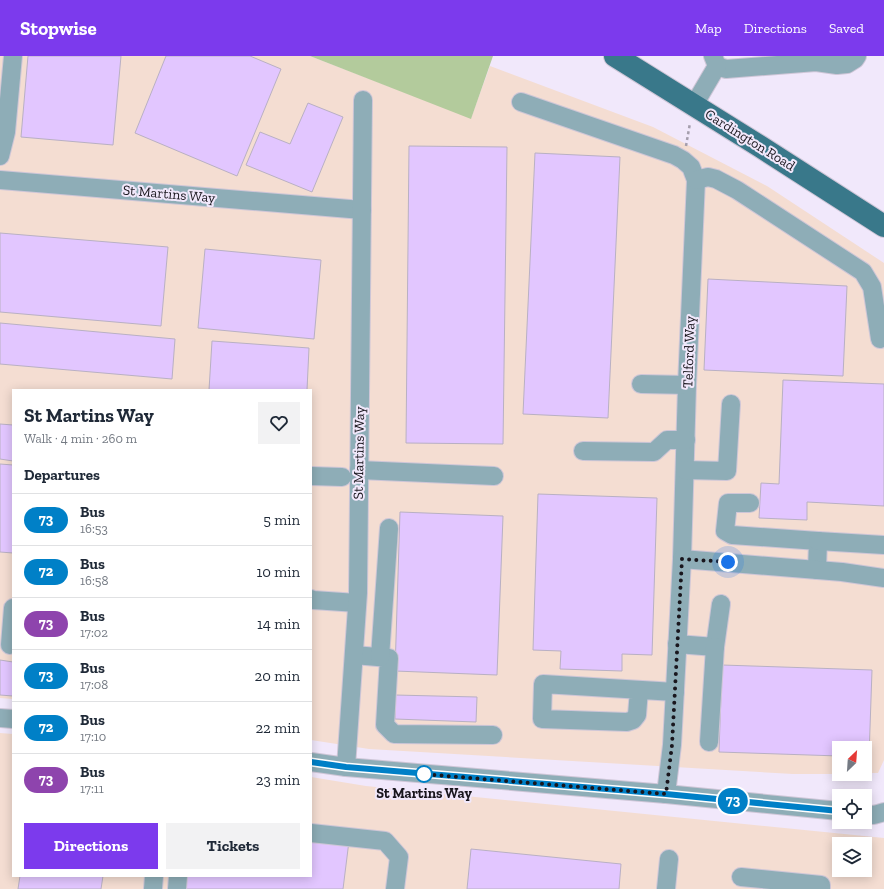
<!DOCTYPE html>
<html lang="en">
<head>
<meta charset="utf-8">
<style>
	:root { --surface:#fff; --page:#f2f2f3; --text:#1f2937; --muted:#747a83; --line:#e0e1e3; --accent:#7c3aed }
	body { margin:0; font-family:"Zilla Slab",serif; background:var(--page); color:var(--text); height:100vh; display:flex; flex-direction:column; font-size:15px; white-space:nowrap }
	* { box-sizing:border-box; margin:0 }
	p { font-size:13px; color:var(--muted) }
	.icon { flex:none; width:22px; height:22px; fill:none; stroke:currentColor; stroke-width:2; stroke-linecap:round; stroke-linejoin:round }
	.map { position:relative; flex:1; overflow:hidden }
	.details { position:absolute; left:12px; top:333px; width:300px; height:488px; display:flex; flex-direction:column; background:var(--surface); border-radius:0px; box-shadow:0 2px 10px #0003 }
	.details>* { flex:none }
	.badge { padding:0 8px; border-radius:13px; font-size:14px; line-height:26px }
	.needle { width:26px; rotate:25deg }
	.tools { position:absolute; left:832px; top:685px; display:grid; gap:8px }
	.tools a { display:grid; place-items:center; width:40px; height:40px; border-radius:0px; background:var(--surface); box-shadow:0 2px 10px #0003; font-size:20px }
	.you { position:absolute; width:20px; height:20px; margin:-10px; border:3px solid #fff; border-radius:50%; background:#1a73e8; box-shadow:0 0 0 6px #1a73e833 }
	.map>.badge { position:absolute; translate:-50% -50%; box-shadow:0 0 0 2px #fff }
	h2 { padding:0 12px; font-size:15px; line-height:36px }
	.round { display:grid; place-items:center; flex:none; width:42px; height:42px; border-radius:0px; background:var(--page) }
	.summary { display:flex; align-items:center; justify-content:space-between; height:68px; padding:0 12px }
	h1 { font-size:19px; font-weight:800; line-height:30px }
	.action { display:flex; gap:8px; margin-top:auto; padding:8px 12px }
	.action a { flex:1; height:46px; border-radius:0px; background:var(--accent); color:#fff; font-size:16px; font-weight:800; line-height:46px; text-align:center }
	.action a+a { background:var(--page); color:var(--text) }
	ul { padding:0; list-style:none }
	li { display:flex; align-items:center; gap:12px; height:52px; padding:0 12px; border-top:1px solid var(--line) }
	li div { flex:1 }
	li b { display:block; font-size:15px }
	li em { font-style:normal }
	li .badge { min-width:44px; font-weight:700; text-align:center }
	header { display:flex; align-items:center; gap:24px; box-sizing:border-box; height:56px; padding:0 20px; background:var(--accent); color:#fff }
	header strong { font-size:19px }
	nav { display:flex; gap:22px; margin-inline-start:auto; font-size:14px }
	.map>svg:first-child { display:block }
	.industrial { fill:#f4ddd2; fill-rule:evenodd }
	.green { fill:#b3cb9c }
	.building { fill:#e2c6ff; stroke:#b9b0c3 }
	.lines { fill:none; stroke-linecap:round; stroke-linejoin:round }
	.minor-casing { stroke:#cec6d7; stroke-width:20 }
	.major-casing { stroke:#cec6d7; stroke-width:24 }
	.path { stroke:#a59ead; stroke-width:2.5; stroke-dasharray:3 3; stroke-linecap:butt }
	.minor { stroke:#8eadb7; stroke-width:18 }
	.major { stroke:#39788a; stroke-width:22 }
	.line-casing { stroke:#fff; stroke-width:9 }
	.line { stroke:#0080c7; stroke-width:6 }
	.walk { stroke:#19161d; stroke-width:4; stroke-dasharray:0 7.2 }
	.stop-dot { fill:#fff; stroke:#0080c7; stroke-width:2 }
	.labels { text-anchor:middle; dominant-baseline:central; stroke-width:4; stroke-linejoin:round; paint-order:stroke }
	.street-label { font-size:14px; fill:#19161d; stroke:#f1e8fb }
	.stop-label { font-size:14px; font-weight:bold; fill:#19161d; stroke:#f1e8fb }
</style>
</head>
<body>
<header>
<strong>Stopwise</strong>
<nav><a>Map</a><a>Directions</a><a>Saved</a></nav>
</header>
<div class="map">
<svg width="884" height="833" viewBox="0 0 884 833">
	<rect width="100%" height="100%" fill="#f1e8fb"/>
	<!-- industrial -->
	<g class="industrial">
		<polygon points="0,0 310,0 471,62 490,10 653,71 767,130 884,207 884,704 878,717 865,717 865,692 839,692 839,718 793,718 369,693 311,684 311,334 13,334 13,643 0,642"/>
		<path d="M0,677L13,678V820H311V721L366,730L884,782V833H0ZM839,788H865V814H839Z"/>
	</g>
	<!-- green -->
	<polygon class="green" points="310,0 493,0 471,63"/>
	<!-- building -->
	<g class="building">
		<polygon points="28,0 121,0 113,89 21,81"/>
		<polygon points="166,0 250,0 281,13 237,120 135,77"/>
		<polygon points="308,47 343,61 312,136 246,109 260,76 290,88"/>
		<polygon points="409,90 507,91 503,388 406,387"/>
		<polygon points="535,97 620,101 608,362 523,358"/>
		<polygon points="0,177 168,191 161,270 0,256"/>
		<polygon points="205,193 321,204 314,283 198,272"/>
		<polygon points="708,223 847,230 843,320 704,314"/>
		<polygon points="0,267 175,283 172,323 0,308"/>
		<polygon points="212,285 309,292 307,334 209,334"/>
		<polygon points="783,324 884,328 884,450 807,446 807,464 759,462 761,427 779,428"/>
		<polygon points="0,368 13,369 13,405 0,403"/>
		<polygon points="0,408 13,409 13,497 0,496"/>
		<polygon points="538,438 657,442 652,599 622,598 622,615 560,613 561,595 533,594"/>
		<polygon points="400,456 503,460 497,619 395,615"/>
		<polygon points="0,604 13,606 13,640 0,639"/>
		<polygon points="722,609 872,614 869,701 865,700 865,692 839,692 839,700 719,696"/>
		<polygon points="395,639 477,641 476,666 395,663"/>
		<polygon points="311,772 350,777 343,833 179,833 181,820 311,820"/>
		<polygon points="471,793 621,808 619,833 467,833"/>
		<polygon points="20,820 103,820 101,833 18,833"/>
	</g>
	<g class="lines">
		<defs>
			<g id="minor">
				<polyline points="717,10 726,13 816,6 837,9 847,8 855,3 857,0"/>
				<polyline points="521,46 674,99 683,104 691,111 696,124 687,329 682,503 672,689 666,738"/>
				<polyline points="694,49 717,10 713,0"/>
				<polyline points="0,100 6,76 13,0"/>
				<polyline points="0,124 362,154"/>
				<polyline points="696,124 708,121 716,123 737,134 863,216 872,231 880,283"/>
				<polyline points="641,328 687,329"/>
				<polyline points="583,395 654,396 667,384 686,384"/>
				<polyline points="359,414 494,420"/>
				<polyline points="685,414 727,415 731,348"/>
				<polyline points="311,420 342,421"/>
				<polyline points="750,447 728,447 725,475 732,479 818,485 817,514"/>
				<polyline points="818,485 884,489"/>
				<polyline points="682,503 842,516 884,522"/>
				<polyline points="311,543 313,544 357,547"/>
				<polyline points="677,588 715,591 721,548"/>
				<polyline points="10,589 13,552"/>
				<polyline points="354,599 389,602 385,669 394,678 493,679"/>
				<polyline points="380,601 389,472"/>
				<polyline points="639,634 637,659 633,664 627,666 542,663 543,628 675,636"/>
				<polyline points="0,662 13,663"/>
				<polyline points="709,686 715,591"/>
				<polyline points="311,706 346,711 666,738 839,755"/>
				<polyline points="346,711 358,537 363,44"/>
				<polyline points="865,758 874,759 884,756"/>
				<polyline points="311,777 385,785 399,801 395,833"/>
				<polyline points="741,821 821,829 821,833"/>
				<polyline points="153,833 154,820"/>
				<polyline points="177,833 178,820"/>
				<polyline points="666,833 669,803"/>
			</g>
			<polyline id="major" points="615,0 761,91 884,170"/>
		</defs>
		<!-- minor casing -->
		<use href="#minor" class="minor-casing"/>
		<!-- major casing -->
		<use href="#major" class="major-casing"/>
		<!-- path -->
		<polyline class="path" points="686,90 690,67"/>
		<!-- minor -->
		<use href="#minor" class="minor"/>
		<!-- major -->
		<use href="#major" class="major"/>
	</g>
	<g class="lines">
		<defs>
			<polyline id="line" points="311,706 346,711 666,738 839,755"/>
		</defs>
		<!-- line casing -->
		<use href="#line" class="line-casing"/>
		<!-- line -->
		<use href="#line" class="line"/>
		<!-- walk -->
		<polyline class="walk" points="424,718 422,718 666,738 672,689 682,503 728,506"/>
	</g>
	<!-- markers -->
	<circle class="stop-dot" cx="424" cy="718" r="8"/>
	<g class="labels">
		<!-- street labels -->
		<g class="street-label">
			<text transform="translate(750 84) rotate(32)">Cardington Road</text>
			<text transform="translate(169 138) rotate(5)">St Martins Way</text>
			<text transform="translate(689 296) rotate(-88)">Telford Way</text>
			<text transform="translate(359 397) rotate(-89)">St Martins Way</text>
		</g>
		<!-- stop labels -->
		<g class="stop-label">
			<text x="424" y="737">St Martins Way</text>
		</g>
	</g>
</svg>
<div class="tools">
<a><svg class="needle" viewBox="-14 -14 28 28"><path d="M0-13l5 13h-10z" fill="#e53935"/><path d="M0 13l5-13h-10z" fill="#747a83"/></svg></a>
<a><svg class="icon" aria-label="locate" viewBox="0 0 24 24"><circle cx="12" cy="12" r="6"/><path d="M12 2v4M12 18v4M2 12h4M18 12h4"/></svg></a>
<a><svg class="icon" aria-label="layers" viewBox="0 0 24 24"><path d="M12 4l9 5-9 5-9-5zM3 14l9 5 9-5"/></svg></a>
</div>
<div class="you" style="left:728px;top:506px"></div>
<b class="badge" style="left:733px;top:745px;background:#0080c7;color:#fff">73</b>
<section class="details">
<div class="summary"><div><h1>St Martins Way</h1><p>Walk · 4 min · 260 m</p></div><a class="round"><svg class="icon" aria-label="heart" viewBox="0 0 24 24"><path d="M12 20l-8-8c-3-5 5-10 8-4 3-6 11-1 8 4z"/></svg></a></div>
<h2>Departures</h2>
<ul>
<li><span class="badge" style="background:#0080c7;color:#fff">73</span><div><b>Bus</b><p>16:53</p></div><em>5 min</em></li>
<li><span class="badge" style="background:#0080c7;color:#fff">72</span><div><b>Bus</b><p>16:58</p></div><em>10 min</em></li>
<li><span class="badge" style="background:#8e44ad;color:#fff">73</span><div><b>Bus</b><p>17:02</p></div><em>14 min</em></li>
<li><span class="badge" style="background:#0080c7;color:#fff">73</span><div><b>Bus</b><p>17:08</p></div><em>20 min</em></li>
<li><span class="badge" style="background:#0080c7;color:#fff">72</span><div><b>Bus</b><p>17:10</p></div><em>22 min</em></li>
<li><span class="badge" style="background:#8e44ad;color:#fff">73</span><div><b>Bus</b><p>17:11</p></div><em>23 min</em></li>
</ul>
<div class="action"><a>Directions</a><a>Tickets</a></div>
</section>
</div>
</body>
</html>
